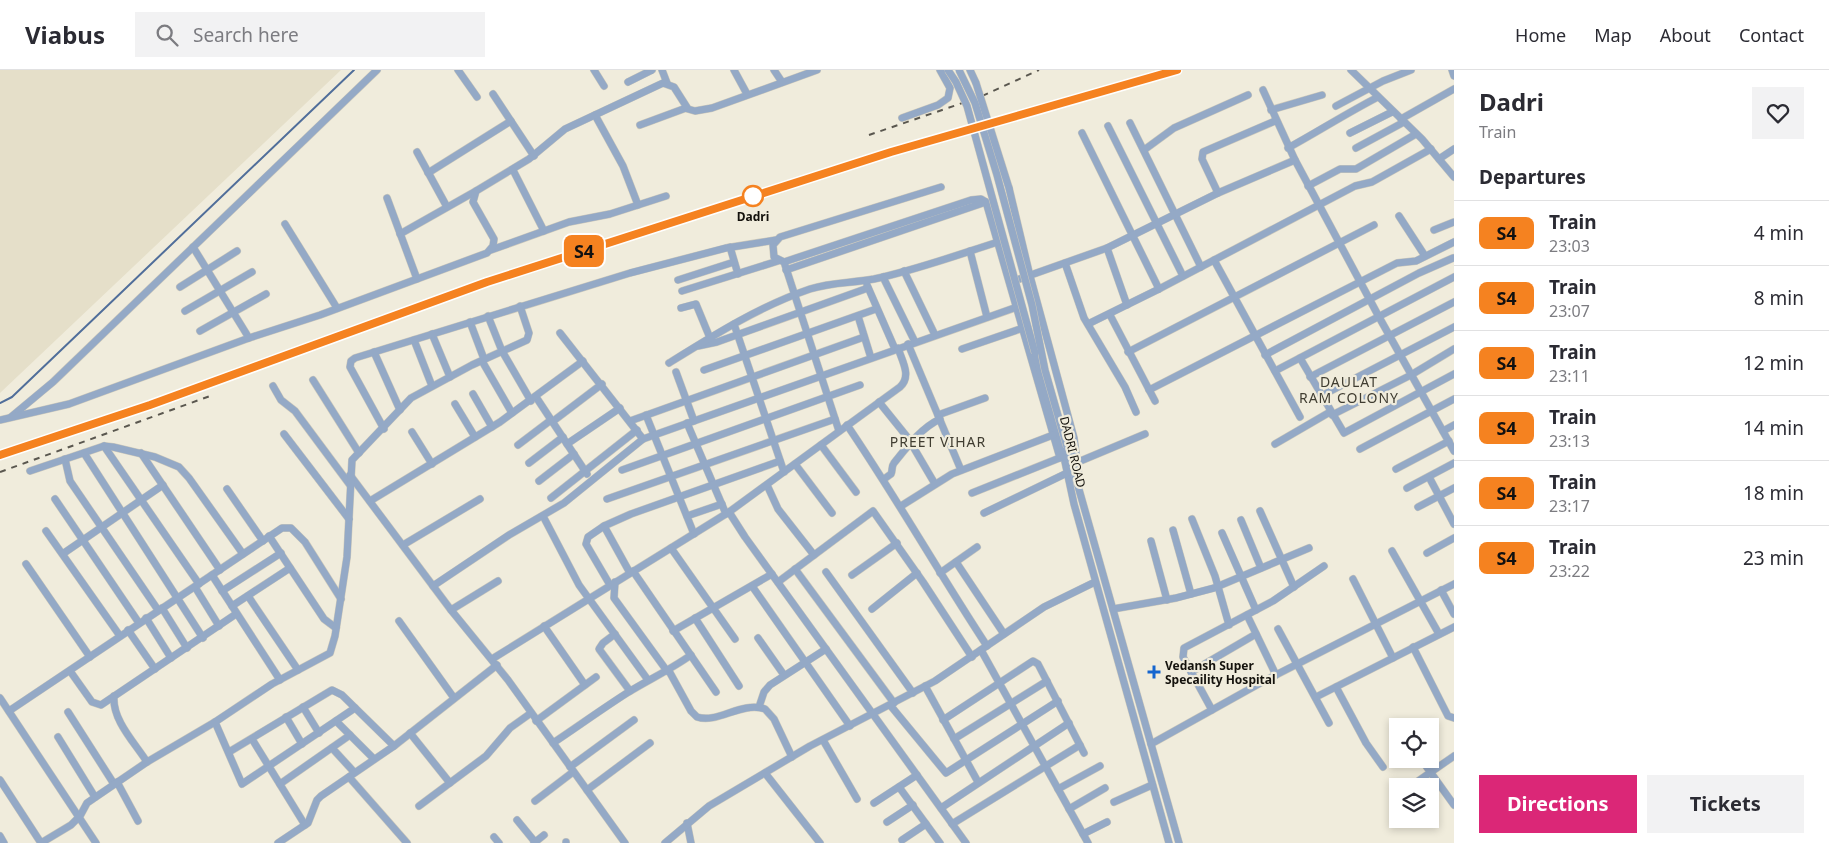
<!DOCTYPE html>
<html lang="en">
<head>
<meta charset="utf-8">
<style>
	:root { --surface:#fff; --page:#f2f2f3; --text:#2b2b33; --muted:#7c7c81; --line:#e1e1e2; --accent:#db2777 }
	body { margin:0; font-family:"Noto Sans",sans-serif; background:var(--page); color:var(--text); height:100vh; display:flex; flex-direction:column; font-size:19px; white-space:nowrap }
	* { box-sizing:border-box; margin:0 }
	p { font-size:16px; color:var(--muted) }
	.icon { flex:none; width:28px; height:28px; fill:none; stroke:currentColor; stroke-width:2; stroke-linecap:round; stroke-linejoin:round }
	.map { position:relative; flex:1; overflow:hidden }
	.drawer { display:flex; flex-direction:column; background:var(--surface); width:375px }
	.drawer>* { flex:none }
	.badge { padding:0 10px; border-radius:8px; font-size:18px; line-height:32px }
	.buttons { position:absolute; left:1389px; top:648px; display:grid; gap:10px }
	.buttons a { display:grid; place-items:center; width:50px; height:50px; border-radius:0px; background:var(--surface); box-shadow:0 2px 8px #0003; font-size:25px }
	.map>.badge { position:absolute; translate:-50% -50%; box-shadow:0 0 0 2px #fff }
	h2 { padding:0 25px; font-size:19px; line-height:45px }
	.round { display:grid; place-items:center; flex:none; width:52px; height:52px; border-radius:0px; background:var(--page) }
	.head { display:flex; align-items:center; justify-content:space-between; height:85px; padding:0 25px }
	h1 { font-size:24px; font-weight:700; line-height:38px }
	.action { display:flex; gap:10px; margin-top:auto; padding:10px 25px }
	.action a { flex:1; height:58px; border-radius:0px; background:var(--accent); color:#fff; font-size:20px; font-weight:700; line-height:58px; text-align:center }
	.action a+a { background:var(--page); color:var(--text) }
	ul { padding:0; list-style:none }
	li { display:flex; align-items:center; gap:15px; height:65px; padding:0 25px; border-top:1px solid var(--line) }
	li div { flex:1 }
	li b { display:block; font-size:19px }
	li em { font-style:normal }
	li .badge { min-width:55px; font-weight:700; text-align:center }
	header { display:flex; align-items:center; gap:30px; box-sizing:border-box; height:70px; padding:0 25px; background:var(--surface); border-bottom:1px solid var(--line) }
	header strong { font-size:24px }
	nav { display:flex; gap:28px; margin-inline-start:auto; font-size:18px }
	.search { width:350px; height:45px; background:var(--page); display:flex; align-items:center; gap:12px; box-sizing:border-box; padding:0 18px; border-radius:0px; color:var(--muted); font-size:19px }
	main { display:flex; flex:1; min-height:0 }
	.map>svg:first-child { display:block }
	.built { fill:#e5dfc9 }
	.lines { fill:none; stroke-linecap:round; stroke-linejoin:round }
	.stream { stroke:#506e9a; stroke-width:2 }
	.minor-casing { stroke:#cdc9bb; stroke-width:8 }
	.minor { stroke:#94a9c6; stroke-width:7 }
	.rail { stroke:#5a574f; stroke-width:2; stroke-dasharray:6 6; stroke-linecap:butt }
	.minor-bridge-casing { stroke:#cdc9bb; stroke-width:8; stroke-linecap:butt }
	.minor-bridge { stroke:#94a9c6; stroke-width:7 }
	.line-casing { stroke:#fff; stroke-width:11 }
	.line { stroke:#f58220; stroke-width:8 }
	.stop-dot { fill:#fff; stroke:#f58220; stroke-width:2.5 }
	.poi-dot { fill:#1465cf; stroke:#f0ecdc; stroke-width:2 }
	.labels { text-anchor:middle; dominant-baseline:central; stroke-width:4.5; stroke-linejoin:round; paint-order:stroke }
	.stop-label { font-size:12px; font-weight:bold; fill:#14120d; stroke:#f0ecdc }
	.street-label { font-size:12px; fill:#14120d; stroke:#f0ecdc }
	.poi-label { font-size:12px; font-weight:bold; fill:#14120d; stroke:#f0ecdc; text-anchor:start }
	.neighbourhood-label { font-size:14px; letter-spacing:1px; fill:#403d31; stroke:#f0ecdc }
</style>
</head>
<body>
<header>
<strong>Viabus</strong>
<div class="search"><svg class="icon" aria-label="search" viewBox="0 0 24 24"><circle cx="10" cy="10" r="6"/><path d="M15 15l6 6"/></svg>Search here</div>
<nav><a>Home</a><a>Map</a><a>About</a><a>Contact</a></nav>
</header>
<main>
<div class="map">
<svg width="1454" height="773" viewBox="0 0 1454 773">
	<rect width="100%" height="100%" fill="#f0ecdc"/>
	<!-- built -->
	<polygon class="built" points="0,0 341,0 0,323"/>
	<g class="lines">
		<!-- stream -->
		<polyline class="stream" points="0,333 12,327 354,0"/>
		<defs>
			<g id="minor">
				<polyline points="458,0 477,27"/>
				<polyline points="594,0 604,16"/>
				<polyline points="662,0 667,13"/>
				<polyline points="734,0 747,24"/>
				<polyline points="774,0 782,12"/>
				<polyline points="970,0 976,13"/>
				<polyline points="1351,0 1422,69 1454,107"/>
				<polyline points="1452,0 1454,6"/>
				<polyline points="628,12 652,0"/>
				<polyline points="1263,20 1295,90 1379,247 1454,381"/>
				<polyline points="493,24 534,86"/>
				<polyline points="1336,36 1383,11 1411,0"/>
				<polyline points="1271,40 1322,25"/>
				<polyline points="595,45 623,96 638,135"/>
				<polyline points="902,48 938,35 948,28 950,18 940,0"/>
				<polyline points="1401,49 1454,19"/>
				<polyline points="1130,53 1201,197"/>
				<polyline points="640,55 686,38"/>
				<polyline points="1108,56 1183,206"/>
				<polyline points="1082,63 1159,219"/>
				<polyline points="1350,63 1392,42"/>
				<path d="M1288,78C1319,61 1347,43 1378,27"/>
				<polyline points="1356,78 1404,52"/>
				<polyline points="1144,80 1174,58 1248,25"/>
				<polyline points="417,82 447,137"/>
				<polyline points="1439,89 1454,79"/>
				<polyline points="513,100 544,161"/>
				<polyline points="428,103 511,51"/>
				<polyline points="1308,116 1340,99 1356,99 1416,64"/>
				<polyline points="941,117 780,167 773,175 774,187 784,192 971,130 981,129 986,132 1060,388"/>
				<polyline points="1009,118 1030,206 1074,368 1079,407"/>
				<polyline points="1218,123 1202,89 1203,82 1275,51"/>
				<polyline points="387,128 417,209"/>
				<polyline points="1399,146 1425,186"/>
				<polyline points="285,154 337,238"/>
				<polyline points="1434,160 1454,152"/>
				<polyline points="400,164 476,121"/>
				<polyline points="193,177 249,268"/>
				<polyline points="730,177 738,204"/>
				<polyline points="1107,178 1127,235"/>
				<polyline points="491,180 569,152 610,144 666,126"/>
				<polyline points="970,181 987,247"/>
				<polyline points="1214,190 1300,347"/>
				<polyline points="1065,193 1084,248 1125,317 1136,342"/>
				<polyline points="785,195 839,361"/>
				<polyline points="786,200 986,132"/>
				<polyline points="904,201 935,265"/>
				<polyline points="883,207 915,272"/>
				<polyline points="678,210 734,192"/>
				<polyline points="1011,212 1107,178 1218,123 1295,90"/>
				<polyline points="867,215 895,279"/>
				<polyline points="180,217 237,181"/>
				<polyline points="682,221 778,191"/>
				<polyline points="681,238 696,234 710,268"/>
				<polyline points="185,241 252,202"/>
				<polyline points="1110,245 1155,331"/>
				<polyline points="488,246 502,281 531,331"/>
				<polyline points="858,246 871,288"/>
				<polyline points="470,252 484,289"/>
				<polyline points="734,254 784,402"/>
				<polyline points="1088,254 1159,219 1355,116 1372,112 1431,79"/>
				<polyline points="200,261 266,224"/>
				<polyline points="560,263 643,369"/>
				<polyline points="432,264 450,307"/>
				<polyline points="414,270 432,316"/>
				<polyline points="908,274 961,400"/>
				<polyline points="698,276 717,272 868,218"/>
				<polyline points="962,279 1023,258"/>
				<polyline points="374,282 400,340"/>
				<polyline points="1128,282 1374,155"/>
				<polyline points="1035,283 1062,378 1074,434 1169,773"/>
				<polyline points="1265,285 1419,203 1453,188"/>
				<polyline points="1300,288 1344,363 1454,304"/>
				<polyline points="482,291 512,343"/>
				<path d="M669,293C714,265 760,236 810,219C831,212 853,213 874,209C916,200 957,185 998,172"/>
				<polyline points="704,300 876,239"/>
				<polyline points="1275,301 1454,207"/>
				<polyline points="676,302 694,351"/>
				<polyline points="1310,307 1454,232"/>
				<polyline points="313,310 359,383"/>
				<polyline points="273,316 281,330 295,341 350,415"/>
				<polyline points="1149,320 1397,193 1416,191 1454,172"/>
				<polyline points="473,324 492,357"/>
				<polyline points="1321,326 1454,257"/>
				<polyline points="536,327 587,404"/>
				<polyline points="879,332 908,368 935,414"/>
				<polyline points="455,334 475,367"/>
				<polyline points="646,345 694,464"/>
				<polyline points="938,345 985,328"/>
				<polyline points="1332,345 1411,305 1454,279"/>
				<polyline points="11,347 53,312 377,0"/>
				<polyline points="0,350 69,334 249,268 320,245 487,183 493,176 494,169 473,132 476,121 529,89 565,59 663,13 674,17 688,39 695,41 712,38 817,0"/>
				<polyline points="630,351 864,267"/>
				<polyline points="552,352 602,314"/>
				<polyline points="687,353 726,444"/>
				<path d="M847,355C896,427 939,503 987,576"/>
				<polyline points="384,359 350,297 351,291 355,288 630,203 726,178 776,170"/>
				<polyline points="1443,361 1454,355"/>
				<polyline points="412,362 432,394"/>
				<polyline points="284,364 349,449"/>
				<polyline points="567,374 620,338"/>
				<polyline points="1275,374 1330,342"/>
				<polyline points="518,375 551,350"/>
				<polyline points="821,375 856,422"/>
				<polyline points="104,376 199,514"/>
				<polyline points="1067,377 1179,773"/>
				<polyline points="1360,379 1454,329"/>
				<polyline points="84,383 203,568"/>
				<polyline points="141,383 220,500"/>
				<polyline points="65,389 70,411 158,540"/>
				<polyline points="1078,392 1145,364"/>
				<polyline points="529,393 563,367"/>
				<polyline points="795,394 832,443"/>
				<polyline points="1396,399 1449,371"/>
				<polyline points="622,400 860,315"/>
				<polyline points="30,401 104,376 113,377 155,387 179,397 189,408 243,484"/>
				<polyline points="350,405 451,540 508,610 625,773"/>
				<polyline points="1429,407 1454,454"/>
				<path d="M884,409L891,404C893,400 891,397 894,393C907,377 921,358 940,349"/>
				<polyline points="539,411 574,384"/>
				<polyline points="767,415 778,439 814,485"/>
				<polyline points="1407,418 1454,393"/>
				<polyline points="227,419 263,471"/>
				<polyline points="972,423 1062,387"/>
				<polyline points="551,428 637,360"/>
				<polyline points="55,429 139,553"/>
				<polyline points="607,429 835,349"/>
				<polyline points="370,431 500,352 583,291"/>
				<polyline points="901,436 952,404 1053,365"/>
				<polyline points="1418,437 1454,418"/>
				<polyline points="1260,441 1294,517"/>
				<polyline points="729,442 745,467 966,773"/>
				<polyline points="984,443 1067,403"/>
				<polyline points="543,446 579,515 648,610"/>
				<polyline points="687,446 722,434"/>
				<polyline points="1192,449 1215,506 1229,555"/>
				<polyline points="1241,450 1261,498"/>
				<polyline points="604,456 630,503"/>
				<polyline points="1173,460 1191,524"/>
				<polyline points="46,461 120,566"/>
				<polyline points="1222,463 1256,540"/>
				<polyline points="269,466 324,549 336,558"/>
				<polyline points="1151,471 1167,530"/>
				<polyline points="403,475 480,429"/>
				<polyline points="671,478 735,569"/>
				<polyline points="1392,481 1439,564"/>
				<polyline points="64,483 163,415"/>
				<polyline points="1427,483 1454,468"/>
				<polyline points="956,492 1004,564"/>
				<polyline points="26,494 90,587"/>
				<polyline points="795,499 894,633"/>
				<polyline points="633,501 716,622"/>
				<polyline points="826,502 913,623"/>
				<polyline points="940,503 977,477"/>
				<polyline points="212,505 280,610"/>
				<polyline points="852,505 897,473"/>
				<polyline points="1353,509 1393,588"/>
				<polyline points="615,512 614,528 667,601"/>
				<polyline points="778,512 873,441 923,512 972,587"/>
				<polyline points="610,515 586,474 588,467 604,456 631,444 780,391"/>
				<polyline points="433,516 509,465 564,433 643,369 1017,237"/>
				<polyline points="752,516 850,656"/>
				<polyline points="195,517 219,556"/>
				<polyline points="1441,520 1454,544"/>
				<polyline points="222,521 281,483"/>
				<polyline points="248,526 298,600"/>
				<polyline points="232,536 290,498"/>
				<polyline points="162,538 187,578"/>
				<polyline points="872,539 917,503"/>
				<polyline points="1113,539 1176,528 1214,518 1309,478"/>
				<polyline points="451,540 498,511"/>
				<polyline points="1247,545 1276,605"/>
				<polyline points="146,548 171,588"/>
				<polyline points="695,548 739,616"/>
				<polyline points="399,551 454,628"/>
				<polyline points="544,556 585,615"/>
				<polyline points="1278,559 1329,653"/>
				<polyline points="128,560 155,599"/>
				<polyline points="673,561 772,504"/>
				<polyline points="615,564 603,573 599,579 630,621"/>
				<polyline points="758,568 784,605"/>
				<polyline points="1413,577 1448,646 1454,648"/>
				<polyline points="981,580 1088,773"/>
				<path d="M492,589L729,442L900,317C912,306 902,291 898,278"/>
				<polyline points="70,601 92,632 101,635 236,544"/>
				<path d="M669,601L691,641L697,647C718,654 741,631 765,639L774,649L792,687"/>
				<polyline points="1191,602 1256,564"/>
				<polyline points="925,616 978,712"/>
				<polyline points="1336,617 1366,673 1383,697"/>
				<path d="M114,626C112,650 135,673 147,692"/>
				<polyline points="1316,627 1454,557"/>
				<polyline points="0,628 96,773"/>
				<polyline points="890,635 946,703 1058,631"/>
				<polyline points="303,637 319,663"/>
				<polyline points="759,637 764,622 770,615 826,579"/>
				<polyline points="1212,640 1183,587 1184,578 1273,531 1324,496"/>
				<polyline points="9,641 282,458 291,458 305,472 341,529"/>
				<polyline points="68,642 114,714"/>
				<polyline points="286,647 302,674"/>
				<polyline points="943,650 1033,591 1038,594 1084,683"/>
				<polyline points="336,651 374,689"/>
				<polyline points="536,651 596,607"/>
				<polyline points="215,652 242,714 355,638"/>
				<polyline points="410,663 450,713"/>
				<polyline points="1430,666 1433,664"/>
				<polyline points="58,667 95,727"/>
				<polyline points="252,669 305,755"/>
				<polyline points="954,669 1047,611"/>
				<polyline points="823,670 857,729"/>
				<path d="M553,673C577,657 602,639 627,623C648,610 670,600 691,585"/>
				<polyline points="1151,674 1264,611 1454,514"/>
				<polyline points="332,678 354,702"/>
				<polyline points="229,682 332,620 342,625 394,676"/>
				<polyline points="1421,689 1454,735"/>
				<polyline points="570,697 634,650"/>
				<polyline points="765,703 820,773"/>
				<polyline points="349,707 407,773"/>
				<polyline points="0,710 41,773"/>
				<polyline points="117,712 138,751"/>
				<polyline points="280,714 350,665"/>
				<polyline points="1411,716 1454,686"/>
				<polyline points="899,717 940,773"/>
				<polyline points="1058,719 1100,696"/>
				<polyline points="587,720 650,673"/>
				<polyline points="535,731 573,702"/>
				<polyline points="1114,732 1152,715"/>
				<polyline points="874,733 917,705"/>
				<polyline points="419,736 486,686 510,658 531,643"/>
				<polyline points="941,738 1069,653"/>
				<polyline points="1069,739 1105,718"/>
				<polyline points="517,750 535,772"/>
				<polyline points="887,752 913,735"/>
				<polyline points="687,753 691,773"/>
				<polyline points="952,754 1080,675"/>
				<polyline points="1083,764 1107,752"/>
				<polyline points="0,766 4,773"/>
				<polyline points="494,767 499,773"/>
				<polyline points="902,770 926,754"/>
				<polyline points="566,772 566,773"/>
				<polyline points="41,773 71,755 80,746 87,733 147,692 215,652 272,614 330,583 335,566 347,487 352,390 411,328 472,295 527,270 529,263 520,236"/>
				<polyline points="278,773 308,753 317,730 321,726 394,676 497,595"/>
				<polyline points="534,773 544,765"/>
				<polyline points="665,773 709,736 810,676 935,611 1044,537 1095,512"/>
			</g>
		</defs>
		<!-- minor casing -->
		<use href="#minor" class="minor-casing"/>
		<!-- minor -->
		<use href="#minor" class="minor"/>
		<!-- rail -->
		<g class="rail">
			<polyline points="869,65 980,27 1039,0"/>
			<polyline points="0,385 150,335 487,212 891,82 1177,0"/>
			<polyline points="0,402 210,326"/>
		</g>
		<defs>
			<g id="minor-bridge">
				<polyline points="948,0 956,12 967,36 1035,283"/>
				<polyline points="959,0 975,33 997,105 1032,235 1045,300 1067,377"/>
				<polyline points="976,13 1009,118"/>
			</g>
		</defs>
		<!-- minor-bridge casing -->
		<use href="#minor-bridge" class="minor-bridge-casing"/>
		<!-- minor-bridge -->
		<use href="#minor-bridge" class="minor-bridge"/>
	</g>
	<g class="lines">
		<defs>
			<polyline id="line" points="0,385 150,335 487,212 891,82 1177,0"/>
		</defs>
		<!-- line casing -->
		<use href="#line" class="line-casing"/>
		<!-- line -->
		<use href="#line" class="line"/>
	</g>
	<!-- markers -->
	<circle class="stop-dot" cx="753" cy="126" r="10"/>
	<path class="poi-dot" d="M1151.5 594.5h5v5h5v5h-5v5h-5v-5h-5v-5h5z"/>
	<g class="labels">
		<!-- stop labels -->
		<g class="stop-label">
			<text x="753" y="146">Dadri</text>
		</g>
		<!-- street labels -->
		<g class="street-label">
			<text transform="translate(1073 382) rotate(76)">DADRI ROAD</text>
		</g>
		<!-- poi labels -->
		<g class="poi-label">
			<text x="1165" y="595">Vedansh Super<tspan x="1165" dy="14">Specaility Hospital</tspan></text>
		</g>
		<!-- neighbourhood labels -->
		<g class="neighbourhood-label">
			<text x="1349" y="311">DAULAT<tspan x="1349" dy="16">RAM COLONY</tspan></text>
			<text x="938" y="371">PREET VIHAR</text>
		</g>
	</g>
</svg>
<div class="buttons">
<a><svg class="icon" aria-label="locate" viewBox="0 0 24 24"><circle cx="12" cy="12" r="6"/><path d="M12 2v4M12 18v4M2 12h4M18 12h4"/></svg></a>
<a><svg class="icon" aria-label="layers" viewBox="0 0 24 24"><path d="M12 4l9 5-9 5-9-5zM3 14l9 5 9-5"/></svg></a>
</div>
<b class="badge" style="left:584px;top:181px;background:#f58220;color:#111">S4</b>
</div>
<section class="drawer">
<div class="head"><div><h1>Dadri</h1><p>Train</p></div><a class="round"><svg class="icon" aria-label="heart" viewBox="0 0 24 24"><path d="M12 20l-8-8c-3-5 5-10 8-4 3-6 11-1 8 4z"/></svg></a></div>
<h2>Departures</h2>
<ul>
<li><span class="badge" style="background:#f58220;color:#111">S4</span><div><b>Train</b><p>23:03</p></div><em>4 min</em></li>
<li><span class="badge" style="background:#f58220;color:#111">S4</span><div><b>Train</b><p>23:07</p></div><em>8 min</em></li>
<li><span class="badge" style="background:#f58220;color:#111">S4</span><div><b>Train</b><p>23:11</p></div><em>12 min</em></li>
<li><span class="badge" style="background:#f58220;color:#111">S4</span><div><b>Train</b><p>23:13</p></div><em>14 min</em></li>
<li><span class="badge" style="background:#f58220;color:#111">S4</span><div><b>Train</b><p>23:17</p></div><em>18 min</em></li>
<li><span class="badge" style="background:#f58220;color:#111">S4</span><div><b>Train</b><p>23:22</p></div><em>23 min</em></li>
</ul>
<div class="action"><a>Directions</a><a>Tickets</a></div>
</section>
</main>
</body>
</html>
